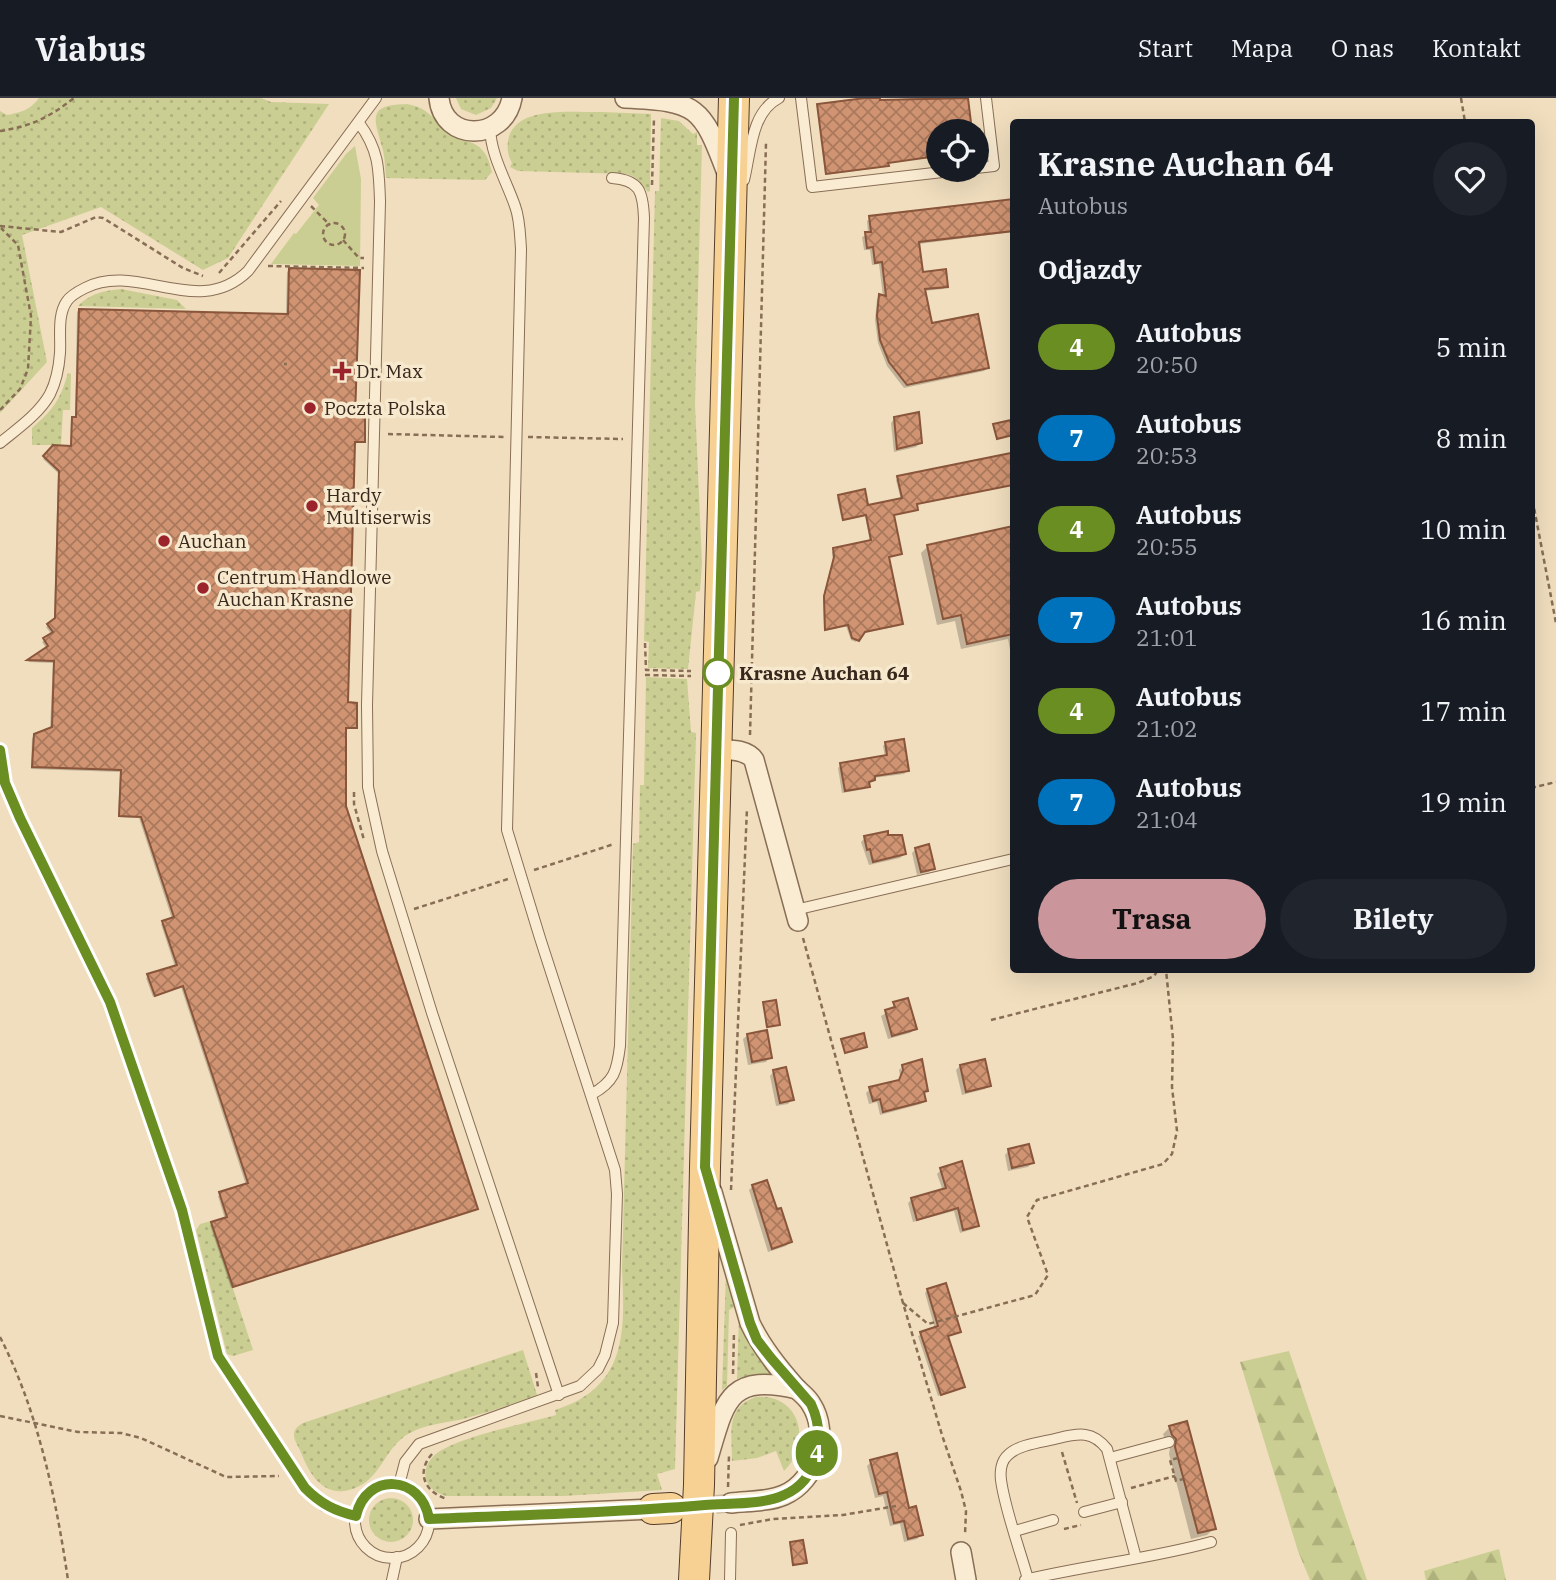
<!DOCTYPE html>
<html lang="pl">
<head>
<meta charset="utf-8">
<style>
	:root { --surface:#171b24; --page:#20242c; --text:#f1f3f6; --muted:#9ea1a6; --line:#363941; --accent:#ca959b }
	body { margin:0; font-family:"IBM Plex Serif",serif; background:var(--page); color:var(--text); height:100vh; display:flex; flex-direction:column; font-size:26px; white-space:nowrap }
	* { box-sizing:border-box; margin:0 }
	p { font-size:23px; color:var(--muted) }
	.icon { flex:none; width:38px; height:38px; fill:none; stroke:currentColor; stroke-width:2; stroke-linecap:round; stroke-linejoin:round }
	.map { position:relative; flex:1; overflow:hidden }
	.drawer { position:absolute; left:1010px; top:21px; width:525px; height:854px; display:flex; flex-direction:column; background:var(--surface); border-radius:7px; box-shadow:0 7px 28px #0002 }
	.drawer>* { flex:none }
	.badge { padding:0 14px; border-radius:23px; font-size:24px; line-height:46px }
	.controls { position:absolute; left:926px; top:21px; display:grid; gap:14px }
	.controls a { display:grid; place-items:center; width:63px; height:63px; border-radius:50%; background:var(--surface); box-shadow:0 7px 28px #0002; font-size:35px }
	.map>.badge { position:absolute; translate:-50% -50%; box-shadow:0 0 0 4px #fff }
	h2 { padding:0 28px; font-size:26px; line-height:63px }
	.round { display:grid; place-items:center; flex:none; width:74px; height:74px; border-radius:37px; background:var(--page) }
	.headline { display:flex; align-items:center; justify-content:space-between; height:119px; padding:0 28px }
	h1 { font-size:33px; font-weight:700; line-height:52px }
	.button { display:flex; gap:14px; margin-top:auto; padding:14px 28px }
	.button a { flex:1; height:80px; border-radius:42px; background:var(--accent); color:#111; font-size:28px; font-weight:700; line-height:80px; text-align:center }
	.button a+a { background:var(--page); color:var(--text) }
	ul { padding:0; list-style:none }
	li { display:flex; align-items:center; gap:21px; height:91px; padding:0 28px }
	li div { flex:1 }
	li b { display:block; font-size:26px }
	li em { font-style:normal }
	li .badge { min-width:77px; font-weight:700; text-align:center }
	header { display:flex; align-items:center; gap:42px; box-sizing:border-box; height:98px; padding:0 35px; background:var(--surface); border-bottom:2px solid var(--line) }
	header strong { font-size:33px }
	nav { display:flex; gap:38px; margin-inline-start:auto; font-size:24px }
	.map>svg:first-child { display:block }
	.grass { fill:url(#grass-dots) }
	.forest { fill:url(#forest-firs) }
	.park { fill:#cbce92 }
	.shadow { fill:#0003 }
	.building { fill:url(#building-cross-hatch); stroke:#89553b; stroke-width:2 }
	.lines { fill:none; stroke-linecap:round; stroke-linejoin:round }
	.street-tunnel { stroke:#cbb99e; stroke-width:19; stroke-dasharray:19 10; stroke-linecap:butt }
	.lane-casing { stroke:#896e56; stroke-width:12 }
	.street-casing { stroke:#896e56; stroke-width:22 }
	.primary-casing { stroke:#563d2b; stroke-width:32 }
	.path { stroke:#896e56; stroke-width:2.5; stroke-dasharray:5 3.5; stroke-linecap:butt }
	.lane { stroke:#faecd2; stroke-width:10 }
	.street { stroke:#faecd2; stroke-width:19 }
	.primary { stroke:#f6d193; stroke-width:30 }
	.line-casing { stroke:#fff; stroke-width:16 }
	.line { stroke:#6b8e23; stroke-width:10 }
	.poi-dot { fill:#9b232b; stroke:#f7e9ce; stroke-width:2.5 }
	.stop-dot { fill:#fff; stroke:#6b8e23; stroke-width:3.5 }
	.labels { text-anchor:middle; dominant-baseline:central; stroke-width:7; stroke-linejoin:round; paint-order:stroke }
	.poi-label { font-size:19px; fill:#38271c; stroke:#f7e9ce; text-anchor:start }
	.stop-label { font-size:19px; font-weight:bold; fill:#38271c; stroke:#f7e9ce; text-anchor:start }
</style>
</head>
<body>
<header>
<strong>Viabus</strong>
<nav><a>Start</a><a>Mapa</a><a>O nas</a><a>Kontakt</a></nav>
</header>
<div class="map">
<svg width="1556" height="1482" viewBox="0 0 1556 1482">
	<defs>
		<pattern id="grass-dots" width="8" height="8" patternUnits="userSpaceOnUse" patternTransform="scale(1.75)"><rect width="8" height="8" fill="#cbce92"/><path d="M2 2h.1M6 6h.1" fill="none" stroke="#afb17d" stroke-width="1.8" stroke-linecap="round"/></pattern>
		<pattern id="forest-firs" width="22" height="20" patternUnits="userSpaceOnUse" patternTransform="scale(1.75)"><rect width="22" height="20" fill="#cbce92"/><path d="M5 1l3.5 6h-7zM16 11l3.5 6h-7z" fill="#afb17d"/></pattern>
		<pattern id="building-cross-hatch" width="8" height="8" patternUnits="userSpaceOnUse" patternTransform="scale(1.75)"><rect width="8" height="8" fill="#d09472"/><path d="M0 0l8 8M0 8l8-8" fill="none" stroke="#aa795d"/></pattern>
	</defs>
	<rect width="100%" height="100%" fill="#f0debe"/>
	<!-- grass -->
	<g class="grass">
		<path d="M39,0H261L271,4L329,6L228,160L203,172L101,109L22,137L47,264L0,315V13L7,17C22,14 30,12 39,0Z"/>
		<polygon points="456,0 497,0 491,10 476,17 461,11"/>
		<path d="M407,6C431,10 435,25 453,37C463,43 476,43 483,53C488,58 490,67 492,74L485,82L386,80C385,71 385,61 383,52C375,21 365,7 407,6Z"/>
		<path d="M602,14L651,16L650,93L648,94L636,80L627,76L518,73L510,69L512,65C508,58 507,51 508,43C514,6 574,15 602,14Z"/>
		<polygon points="661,20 679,23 693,36 697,34 697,47 702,47 695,306 702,465 700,493 696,494 688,571 648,570 649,544 644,543 655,93 659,93"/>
		<path d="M121,191L177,202L186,211L78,208C91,195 103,193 121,191Z"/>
		<path d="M68,275L71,276L70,312H63L61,347H32V330C54,311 60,302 68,275Z"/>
		<path d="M646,579L687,581L691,634L696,635L675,1371L657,1376L662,1392L563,1398H446C437,1395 429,1391 426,1381C423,1369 431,1359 440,1353C467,1337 524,1326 556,1317L555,1312C627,1289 625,1235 622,1171L633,746L639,744L640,687H644Z"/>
		<polygon points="211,1123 253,1252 233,1258 227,1256 196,1132 200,1126"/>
		<polygon points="726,1175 737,1208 729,1212 727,1288 722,1292"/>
		<polygon points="739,1218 779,1278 759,1276 737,1282"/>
		<path d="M523,1252L537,1297L534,1299C512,1306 490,1314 467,1320C449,1325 427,1325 410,1335C383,1349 382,1384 349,1392C321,1399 308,1373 300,1352C298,1348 294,1342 294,1337C294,1331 298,1328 303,1325Z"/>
		<path d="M756,1299C800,1295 813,1345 784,1373L776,1353L757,1360L732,1363C732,1336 725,1309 756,1299Z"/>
		<circle cx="391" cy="1422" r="22"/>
	</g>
	<!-- forest -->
	<g class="forest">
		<polygon points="1289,1253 1367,1482 1310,1482 1298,1453 1240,1264"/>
		<polygon points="1499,1451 1506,1482 1426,1482 1424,1473"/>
	</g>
	<!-- park -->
	<polygon class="park" points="355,48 361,81 360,168 271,166 294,135 296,136 319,107 313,100 346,56"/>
	<!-- shadow -->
	<g class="shadow">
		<polygon points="910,0 966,0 970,33 938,33 938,59 886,65 885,69 825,77 818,8"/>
		<polygon points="1013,103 1013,134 918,146 921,176 946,188 943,191 924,193 931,228 987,270 984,273 904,290 887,268 878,245 875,222 877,201 880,198 883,199 879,166 872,167 870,152 864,152 862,139 868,136 867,123 870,120"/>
		<polygon points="289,172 363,344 353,346 346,606 355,629 345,632 344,708 473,1112 231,1190 210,1127 225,1121 218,1098 246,1087 181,889 153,899 146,880 175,869 161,826 172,821 139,720 118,719 120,674 31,671 32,640 50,631 53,565 28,564 47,551 42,544 52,537 46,529 54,523 58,375 43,361 54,349 70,350 71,323 75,321 77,214 79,212 286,217 287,174"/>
		<polygon points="895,320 920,345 916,349 894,354 891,325"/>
		<polygon points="1010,357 1013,387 916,407 914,413 892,418 900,455 887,459 901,526 899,528 862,535 856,544 851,542 846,528 824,533 823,501 833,462 832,454 870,444 865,418 842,423 837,400 839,398 867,409 901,402 896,382 898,380"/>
		<polygon points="1013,430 1013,556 1011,557 1008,541 961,551 955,523 937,527 921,455 928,448"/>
		<polygon points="886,645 907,673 904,676 873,680 865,691 842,695 838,670 841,667 885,659 883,648"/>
		<polygon points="887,739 905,756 900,760 869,767 861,744 865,740"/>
		<polygon points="916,751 933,770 929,774 917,777 912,755"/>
		<polygon points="764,906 778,926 776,928 766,929"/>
		<polygon points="894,906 915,931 910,935 888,941 881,918 891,912"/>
		<polygon points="748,937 770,959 766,964 748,967 743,941"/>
		<polygon points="960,968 989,987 985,991 962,997 956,972"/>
		<polygon points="901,970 905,989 926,992 923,996 925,1003 921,1006 880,1017 877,1004 869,1006 866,995 870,991 901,983 899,972"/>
		<polygon points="774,973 792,1001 788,1006 776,1008 770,978"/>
		<polygon points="1009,1052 1032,1065 1028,1069 1008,1073 1005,1057"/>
		<polygon points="941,1072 977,1127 973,1131 960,1135 954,1113 913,1124 908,1105 911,1102 943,1093 937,1076"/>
		<polygon points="753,1088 790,1144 786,1148 768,1154 749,1092"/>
		<polygon points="927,1192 959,1234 947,1239 963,1288 938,1298 918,1238 935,1231 925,1195"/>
		<polygon points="1186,1325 1214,1430 1207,1437 1191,1441 1169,1356 1170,1349 1166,1344 1163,1336 1170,1329"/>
		<polygon points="871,1364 908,1412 921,1437 917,1441 904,1444 900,1426 890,1428 883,1398 875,1400 867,1368"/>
		<polygon points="791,1446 805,1465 803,1466 792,1468"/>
	</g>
	<!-- building -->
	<g class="building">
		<polygon points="865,0 880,0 880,2 968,0 972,33 938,33 938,58 888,65 889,68 826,76 817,6"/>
		<polygon points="1013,101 1013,133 919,144 923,174 946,171 948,189 925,191 932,225 978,216 989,270 907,287 889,264 880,242 877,218 879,196 886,198 882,164 875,165 873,149 867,150 865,134 871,134 869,118"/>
		<polygon points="289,170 360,172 355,319 365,319 365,344 355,344 348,604 357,605 357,630 346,630 346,708 478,1111 233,1189 211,1124 227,1119 219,1094 248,1085 183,888 155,898 147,876 177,867 162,823 174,819 141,719 119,718 121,672 32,669 34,636 52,629 54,563 27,562 48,548 43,540 53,534 47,526 55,520 59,373 43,358 53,347 71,348 72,319 76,319 79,211 288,216"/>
		<polygon points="919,314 922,345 897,351 894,319"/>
		<polygon points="1011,322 1013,337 997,341 993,326"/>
		<polygon points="1011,355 1013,387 917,406 918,412 894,417 902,456 889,459 903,526 865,534 859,543 852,540 848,527 825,532 824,498 834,459 833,450 871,442 866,417 843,422 838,397 865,391 868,407 902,400 897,378"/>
		<polygon points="1013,428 1013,536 967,546 961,517 943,521 927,447"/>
		<polygon points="904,641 909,673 875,678 875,682 869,684 870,689 845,693 840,665 887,657 885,644"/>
		<polygon points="888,733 888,737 902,737 906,756 873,764 870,751 867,752 864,738"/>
		<polygon points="929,746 935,771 921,774 915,750"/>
		<polygon points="908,900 917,931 892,938 885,912 895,909 893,904"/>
		<polygon points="776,902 780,927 767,929 763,904"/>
		<polygon points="767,932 772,960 752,964 747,936"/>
		<polygon points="864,935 867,949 845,955 841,941"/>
		<polygon points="922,961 928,993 924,994 926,1003 883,1014 880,1001 873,1003 869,989 899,982 903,972 902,967"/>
		<polygon points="985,961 991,988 966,994 960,967"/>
		<polygon points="786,969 794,1002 780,1005 773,972"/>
		<polygon points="1029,1046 1034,1065 1012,1070 1008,1051"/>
		<polygon points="962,1063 979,1128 963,1132 958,1110 917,1122 911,1100 946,1090 940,1070"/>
		<polygon points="767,1082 777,1111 781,1110 792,1144 772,1151 752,1087"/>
		<polygon points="946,1185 961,1234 948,1238 965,1289 941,1297 920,1234 938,1228 927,1191"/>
		<polygon points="1187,1323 1216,1431 1198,1435 1175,1349 1176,1341 1172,1337 1169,1328"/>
		<polygon points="897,1355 909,1410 916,1408 923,1437 908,1441 904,1423 894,1425 887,1394 879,1396 870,1362"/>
		<polygon points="803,1442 807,1465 793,1467 790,1444"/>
	</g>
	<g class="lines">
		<!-- street-tunnel -->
		<polyline class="street-tunnel" points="687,1409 731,1405"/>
		<defs>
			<g id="lane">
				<polyline points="801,0 812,89 960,72"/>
				<path d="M359,25C379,52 379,71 380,104L367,607L368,689L382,753L432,915L559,1297"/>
				<polyline points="976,70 994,68 986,0"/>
				<path d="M744,82C751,54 751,14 779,0"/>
				<path d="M0,345C17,331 39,316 50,296C56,284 59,269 60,255C61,238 57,217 67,203C71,197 79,193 85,190C138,163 198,222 248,173L376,0"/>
				<polyline points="0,651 5,686 20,720 110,904 182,1112 218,1258 305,1390 324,1408 356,1418"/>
				<polyline points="795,812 1013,761"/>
				<path d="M592,996C614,984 617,973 620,948L644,120C643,94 640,82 612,80"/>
				<polyline points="1110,1360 1169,1344"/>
				<circle cx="392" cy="1423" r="37"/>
				<path d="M399,1387L405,1364L419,1346L580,1288L598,1271L605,1257L613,1225L617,1096L615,1072L540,840L507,732L521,151C520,137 520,121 515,108C506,82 491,58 490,30"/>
				<polyline points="1084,1414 1122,1404"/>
				<polyline points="1015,1433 1053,1422"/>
				<path d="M1028,1481C1020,1452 1005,1412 1001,1382C1000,1374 1001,1363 1008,1357C1019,1346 1044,1344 1059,1340C1079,1335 1093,1333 1107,1351L1136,1460"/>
				<polyline points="392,1482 397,1459"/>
				<polyline points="730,1482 731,1435"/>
				<path d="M1025,1482C1087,1467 1150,1461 1211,1444"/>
			</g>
			<g id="street">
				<path d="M439,0C443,44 504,44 512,0"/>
				<path d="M625,0C697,3 702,8 727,75"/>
				<path d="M716,651C729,652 747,651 754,662L798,823"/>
				<path d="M712,1094L750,1225C761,1249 778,1270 796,1290C801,1295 807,1299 811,1306C830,1335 817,1383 784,1397C768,1404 748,1403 731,1405"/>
				<path d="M708,1360C725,1303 728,1275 797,1291"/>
				<polyline points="429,1421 653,1411"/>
				<polyline points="961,1454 966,1482"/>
			</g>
			<g id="primary">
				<polyline points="653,1411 671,1410"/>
				<polyline points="694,1482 699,1387 705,1069 734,0"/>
			</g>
		</defs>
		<!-- lane casing -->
		<use href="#lane" class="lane-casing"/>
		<!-- street casing -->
		<use href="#street" class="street-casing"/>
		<!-- primary casing -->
		<use href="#primary" class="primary-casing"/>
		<!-- path -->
		<g class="path">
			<polyline points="1461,0 1465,24"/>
			<path d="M0,33C32,28 48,20 74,0"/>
			<polyline points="652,87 654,20"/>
			<polyline points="311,108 330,127"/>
			<circle cx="334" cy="136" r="11"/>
			<polyline points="0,128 61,134 96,119 103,120 183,170 203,178"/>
			<polyline points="343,142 359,160 364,160"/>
			<polyline points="268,168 364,170"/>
			<polyline points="219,175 281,103"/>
			<polyline points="284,266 287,266"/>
			<polyline points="0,312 20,291 28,271 31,218 18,147 1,130"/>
			<polyline points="388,336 504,339"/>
			<polyline points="528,339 623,341"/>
			<polyline points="1531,394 1556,525"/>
			<polyline points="645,545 646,572 691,573"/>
			<polyline points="645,577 691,578"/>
			<polyline points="750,637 766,45"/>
			<polyline points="1531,690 1556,684"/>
			<polyline points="354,694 354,706 364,742"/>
			<polyline points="534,772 614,746"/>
			<polyline points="414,811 508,781"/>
			<polyline points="803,840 903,1205 942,1337 961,1393 966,1413 965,1437"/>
			<polyline points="991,922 1138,885 1154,878 1158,872"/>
			<polyline points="731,1092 747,710"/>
			<polyline points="903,1205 928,1226 1035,1197 1048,1177 1027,1119 1037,1102 1163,1066 1172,1056 1177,1033 1172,989 1173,941 1166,872"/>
			<path d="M0,1239C38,1313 56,1400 68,1482"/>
			<polyline points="536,1275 538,1289"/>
			<polyline points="733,1276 734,1234"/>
			<polyline points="0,1318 78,1334 121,1335 141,1340 226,1379 279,1378"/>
			<polyline points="1062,1354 1077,1405"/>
			<path d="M432,1356C416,1374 424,1394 447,1401"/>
			<polyline points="1178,1360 1170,1362 1176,1383 1183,1381"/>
			<polyline points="728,1389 729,1357"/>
			<polyline points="1131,1390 1175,1378"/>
			<polyline points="740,1427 773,1421 843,1417 896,1408"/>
			<polyline points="1064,1431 1081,1427"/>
		</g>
		<!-- lane -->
		<use href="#lane" class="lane"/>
		<!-- street -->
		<use href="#street" class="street"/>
		<!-- primary -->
		<use href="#primary" class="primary"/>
	</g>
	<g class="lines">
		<defs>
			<path id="line" d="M0,652L5,685L20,720L110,904L182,1112L218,1258L305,1390C321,1406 335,1413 356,1418C366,1373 422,1377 429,1421C521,1417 613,1415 705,1407C728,1405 763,1407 784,1397C819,1382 826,1338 811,1306L771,1260L757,1242L750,1225L705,1069L734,0"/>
		</defs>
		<!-- line casing -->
		<use href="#line" class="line-casing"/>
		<!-- line -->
		<use href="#line" class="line"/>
	</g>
	<!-- markers -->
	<g class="poi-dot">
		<path d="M338.5 262.5h7v7h7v7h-7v7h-7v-7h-7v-7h7z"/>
		<circle cx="310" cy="310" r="7"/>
		<circle cx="312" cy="408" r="7"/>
		<circle cx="164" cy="443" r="7"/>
		<circle cx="203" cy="490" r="7"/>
	</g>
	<circle class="stop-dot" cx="718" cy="575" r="14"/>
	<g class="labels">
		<!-- poi labels -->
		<g class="poi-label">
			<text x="356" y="273">Dr. Max</text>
			<text x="324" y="310">Poczta Polska</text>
			<text x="326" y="397">Hardy<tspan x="326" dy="22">Multiserwis</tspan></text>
			<text x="178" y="443">Auchan</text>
			<text x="217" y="479">Centrum Handlowe<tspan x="217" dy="22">Auchan Krasne</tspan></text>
		</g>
		<!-- stop labels -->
		<g class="stop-label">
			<text x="739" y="575">Krasne Auchan 64</text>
		</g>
	</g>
</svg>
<div class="controls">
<a><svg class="icon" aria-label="locate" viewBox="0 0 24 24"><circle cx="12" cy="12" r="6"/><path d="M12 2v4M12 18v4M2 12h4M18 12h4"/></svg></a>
</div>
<b class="badge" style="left:817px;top:1355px;background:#6b8e23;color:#fff">4</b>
<section class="drawer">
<div class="headline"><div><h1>Krasne Auchan 64</h1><p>Autobus</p></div><a class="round"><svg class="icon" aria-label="heart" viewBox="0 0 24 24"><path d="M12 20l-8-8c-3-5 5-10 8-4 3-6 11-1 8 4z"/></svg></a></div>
<h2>Odjazdy</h2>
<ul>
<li><span class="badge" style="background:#6b8e23;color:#fff">4</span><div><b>Autobus</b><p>20:50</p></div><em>5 min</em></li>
<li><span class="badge" style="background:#0072bc;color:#fff">7</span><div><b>Autobus</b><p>20:53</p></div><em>8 min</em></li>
<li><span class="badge" style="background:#6b8e23;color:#fff">4</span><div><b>Autobus</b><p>20:55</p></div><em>10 min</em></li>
<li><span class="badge" style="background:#0072bc;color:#fff">7</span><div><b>Autobus</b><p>21:01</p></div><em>16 min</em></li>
<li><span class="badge" style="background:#6b8e23;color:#fff">4</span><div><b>Autobus</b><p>21:02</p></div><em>17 min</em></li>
<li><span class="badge" style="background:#0072bc;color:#fff">7</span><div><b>Autobus</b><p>21:04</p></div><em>19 min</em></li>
</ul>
<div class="button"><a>Trasa</a><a>Bilety</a></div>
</section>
</div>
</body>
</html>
